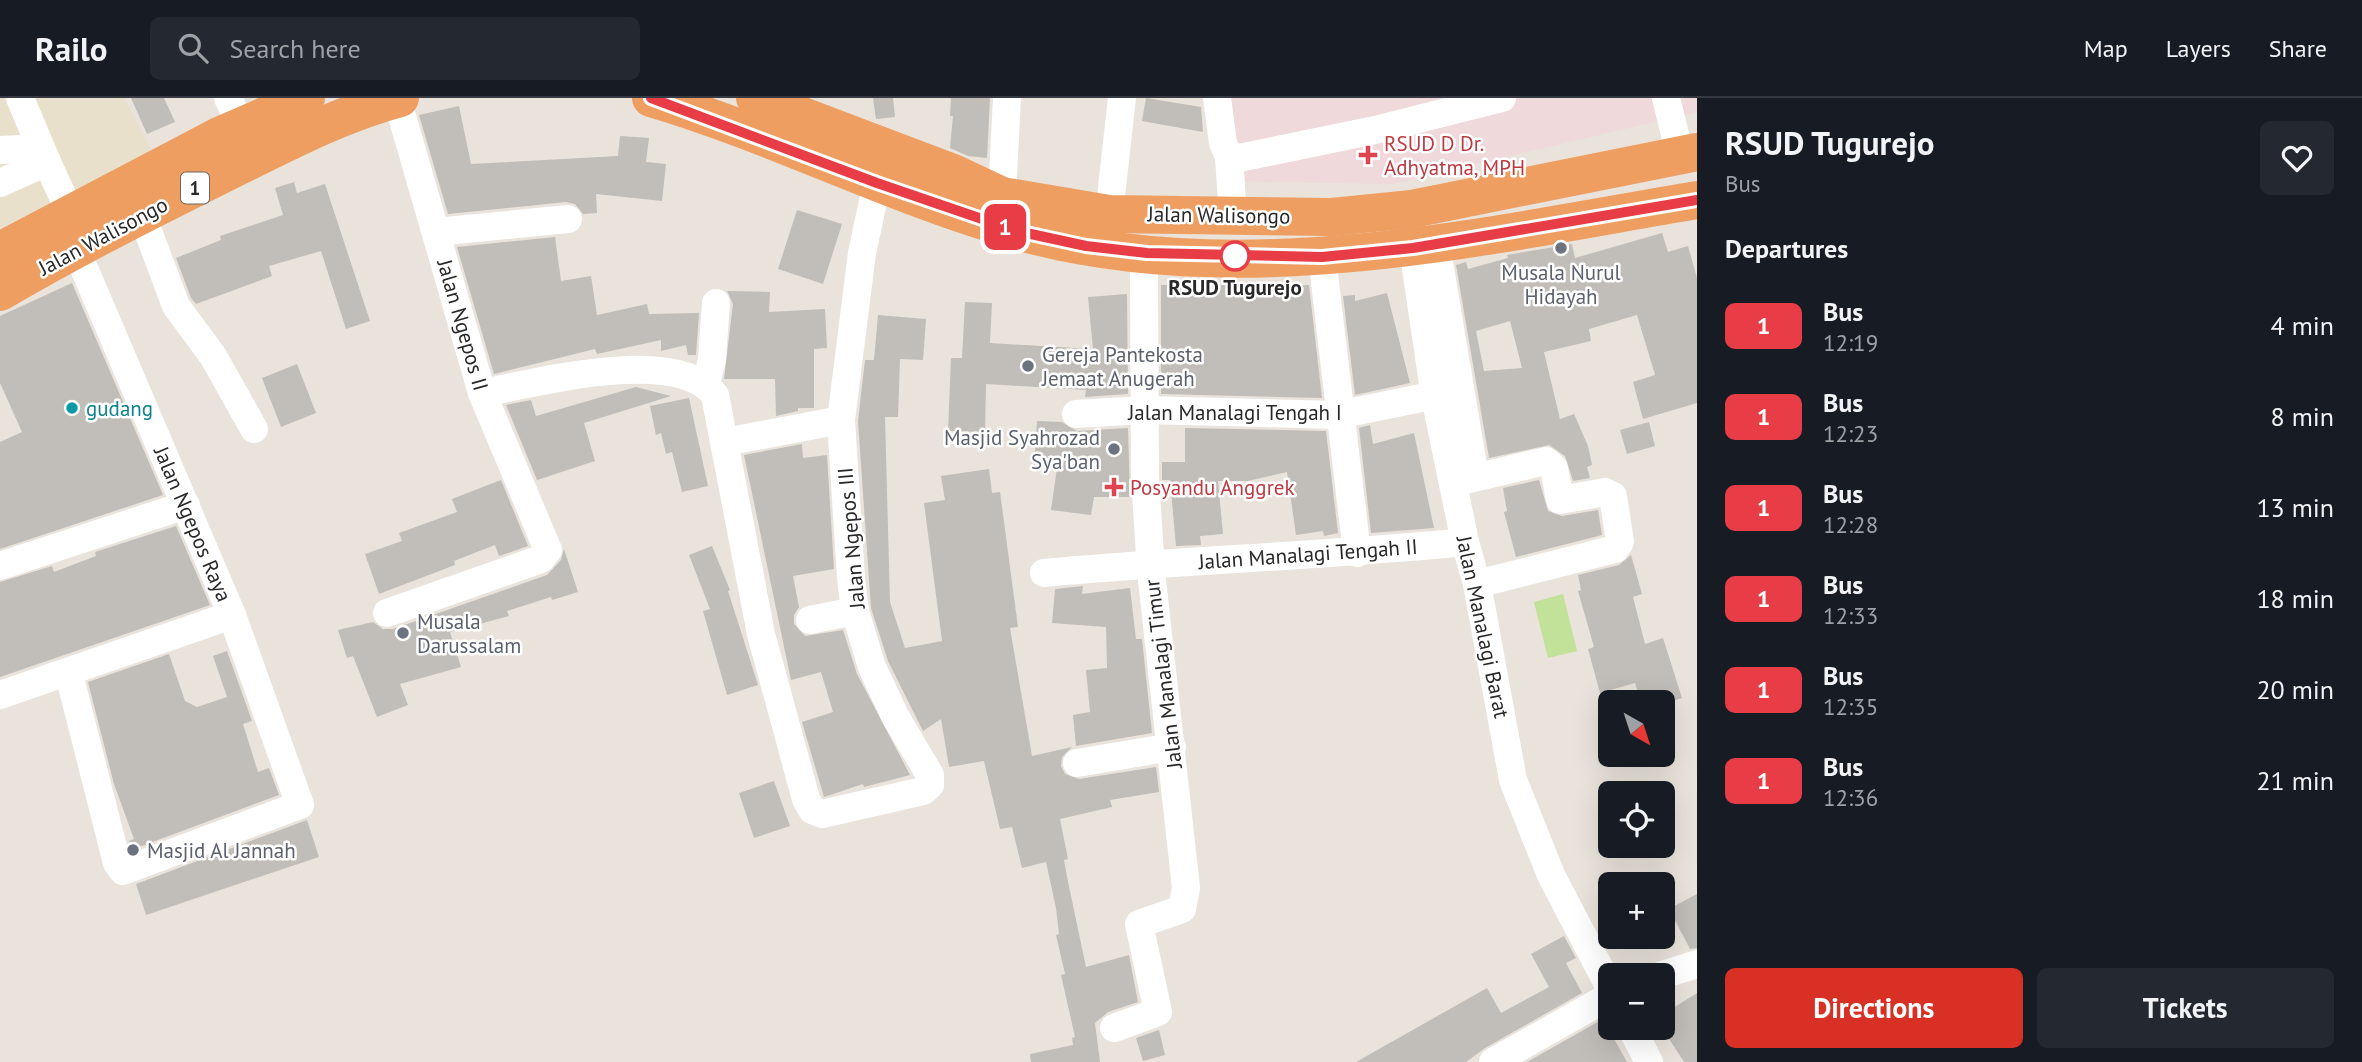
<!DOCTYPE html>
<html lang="en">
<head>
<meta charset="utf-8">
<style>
	:root { --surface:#171b24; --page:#242831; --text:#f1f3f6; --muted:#9ea1a6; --line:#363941; --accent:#d93025 }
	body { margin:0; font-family:"PT Sans",sans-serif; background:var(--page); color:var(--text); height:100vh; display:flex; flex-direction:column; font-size:26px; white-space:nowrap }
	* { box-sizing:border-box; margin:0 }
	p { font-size:23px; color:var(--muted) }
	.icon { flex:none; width:38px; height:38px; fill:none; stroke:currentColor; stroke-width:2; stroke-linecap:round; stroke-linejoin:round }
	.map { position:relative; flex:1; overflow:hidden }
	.drawer { display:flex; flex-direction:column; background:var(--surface); width:665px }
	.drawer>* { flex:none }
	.badge { padding:0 14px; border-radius:10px; font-size:24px; line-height:46px }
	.needle { width:46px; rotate:141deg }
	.tools { position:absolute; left:1598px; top:592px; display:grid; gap:14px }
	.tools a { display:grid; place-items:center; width:77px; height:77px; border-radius:10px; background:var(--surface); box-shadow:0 7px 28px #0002; font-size:35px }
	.map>.badge { position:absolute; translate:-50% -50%; box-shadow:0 0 0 4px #fff }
	h2 { padding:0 28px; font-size:26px; line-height:63px }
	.round { display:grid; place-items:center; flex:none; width:74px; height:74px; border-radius:10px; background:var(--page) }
	.overview { display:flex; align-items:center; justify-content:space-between; height:119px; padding:0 28px }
	h1 { font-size:33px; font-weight:700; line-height:52px }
	.cta { display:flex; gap:14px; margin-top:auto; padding:14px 28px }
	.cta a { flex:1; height:80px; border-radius:10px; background:var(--accent); color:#fff; font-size:28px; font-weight:700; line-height:80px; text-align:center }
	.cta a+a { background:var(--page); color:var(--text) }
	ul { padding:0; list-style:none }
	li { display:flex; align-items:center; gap:21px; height:91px; padding:0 28px }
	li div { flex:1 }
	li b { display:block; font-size:26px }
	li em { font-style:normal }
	li .badge { min-width:77px; font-weight:700; text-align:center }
	header { display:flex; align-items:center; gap:42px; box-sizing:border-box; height:98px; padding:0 35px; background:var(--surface); border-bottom:2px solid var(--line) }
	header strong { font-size:33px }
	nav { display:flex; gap:38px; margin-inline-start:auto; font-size:24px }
	.search { width:490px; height:63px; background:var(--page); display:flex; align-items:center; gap:18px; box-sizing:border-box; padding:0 24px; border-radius:10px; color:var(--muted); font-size:26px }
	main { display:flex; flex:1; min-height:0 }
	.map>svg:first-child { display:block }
	.education { fill:#e9e0cc }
	.medical { fill:#efd9da }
	.pitch { fill:#c2e199 }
	.building { fill:#c1bdb8; fill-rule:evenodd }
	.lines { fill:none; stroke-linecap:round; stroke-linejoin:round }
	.minor { stroke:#fff; stroke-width:28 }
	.highway { stroke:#ee9e61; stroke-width:38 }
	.line-casing { stroke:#fff; stroke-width:16 }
	.line { stroke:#e83d46; stroke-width:10 }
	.health-dot { fill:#e0444e; stroke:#fff; stroke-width:2.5 }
	.worship-dot { fill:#6b7280; stroke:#fff; stroke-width:2.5 }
	.stop-dot { fill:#fff; stroke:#e83d46; stroke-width:3.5 }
	.culture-dot { fill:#0f9aa8; stroke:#fff; stroke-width:2.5 }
	.labels { text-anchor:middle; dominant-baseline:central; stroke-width:5; stroke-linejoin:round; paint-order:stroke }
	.shield { fill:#fff; stroke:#686868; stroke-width:2 }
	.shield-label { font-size:19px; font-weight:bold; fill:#282828 }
	.health-label { font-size:21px; fill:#be3a42; stroke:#fff; text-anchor:start }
	.street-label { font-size:21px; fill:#282828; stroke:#fff }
	.worship-label { font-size:21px; fill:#5b616d; stroke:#fff; text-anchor:start }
	.stop-label { font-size:21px; font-weight:bold; fill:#282828; stroke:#fff }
	.culture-label { font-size:21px; fill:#0d838f; stroke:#fff; text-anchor:start }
</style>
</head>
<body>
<header>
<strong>Railo</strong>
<div class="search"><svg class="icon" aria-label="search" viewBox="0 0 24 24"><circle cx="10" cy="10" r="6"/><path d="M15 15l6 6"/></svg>Search here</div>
<nav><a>Map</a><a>Layers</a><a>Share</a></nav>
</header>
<main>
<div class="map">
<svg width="1697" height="964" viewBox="0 0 1697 964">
	<rect width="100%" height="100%" fill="#e9e3db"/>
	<!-- education -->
	<polygon class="education" points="0,0 125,0 152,55 0,130"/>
	<!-- medical -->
	<polygon class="medical" points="1210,0 1697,0 1697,14 1392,86 1218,83"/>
	<!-- pitch -->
	<polygon class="pitch" points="1563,496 1577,553 1548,560 1534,504"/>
	<!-- building -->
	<g class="building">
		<polygon points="131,0 164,0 175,24 147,36"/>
		<polygon points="873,0 893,0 895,19 876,21"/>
		<polygon points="951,0 990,0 987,60 968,58 950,50 953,18 950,18"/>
		<polygon points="1146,0 1201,9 1203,34 1142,23"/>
		<polygon points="459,8 471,66 618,58 620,38 649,40 646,64 666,66 662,103 596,96 597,115 583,116 575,106 566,104 448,116 419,17"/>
		<polygon points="294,84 297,95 325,86 370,223 346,231 321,153 269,168 272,178 196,206 191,200 176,160 221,142 220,138 283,117 275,90"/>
		<polygon points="797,112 842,126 823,186 778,171"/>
		<path d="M1662,135L1668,154L1688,148L1697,180V305L1643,321L1633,284L1655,277L1637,217L1589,231L1591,243L1544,254L1560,321L1574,316L1588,348L1592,367L1587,369L1590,380L1573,383L1565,358L1549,347L1489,360L1456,167L1466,164L1468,171L1508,160L1507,157L1572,146L1575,160ZM1510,223L1522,270L1484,273L1476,233Z"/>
		<polygon points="555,139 561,183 591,178 597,217 647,206 649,216 699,215 696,257 688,257 686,247 661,253 661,242 597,256 595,251 494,276 457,149"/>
		<polygon points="72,185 163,397 0,451 0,344 22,334 0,285 0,218"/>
		<polygon points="1161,187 1248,187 1248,190 1309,187 1322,300 1161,296"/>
		<polygon points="727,193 770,194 769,214 825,211 827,250 814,251 814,310 798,310 798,313 776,318 775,281 724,281 733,206"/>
		<polygon points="1387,195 1410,285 1355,297 1343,198 1355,197 1355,203"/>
		<polygon points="1127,196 1128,296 1085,299 1086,292 986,286 985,334 948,333 951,260 962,260 965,204 992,205 990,245 1093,251 1088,199"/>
		<polygon points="878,217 926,221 923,262 900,261 898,319 885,319 890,504 905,550 942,543 924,405 945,402 941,378 989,371 992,395 1000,394 1018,529 1010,530 1032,658 1072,649 1062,659 1061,668 1065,676 1079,681 1156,669 1159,694 1110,702 1112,709 1060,721 1068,761 1064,762 1068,784 1086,869 1129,857 1138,904 1108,914 1095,925 1100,964 1031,964 1030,956 1073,947 1072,940 1075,939 1061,877 1065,876 1056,837 1059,836 1056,810 1046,764 1022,770 1012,729 1000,731 984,663 949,669 941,621 923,633 888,563 871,510 858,323 865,262 874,262"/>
		<polygon points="297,266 316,315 281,329 262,280"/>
		<polygon points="636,289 671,298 584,325 595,363 537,382 506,307 531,302 536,318"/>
		<polygon points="689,300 708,388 682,394 672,354 666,356 661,335 656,337 650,308"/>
		<polygon points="1037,323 1062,324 1077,333 1128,330 1130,399 1094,399 1091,417 1051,412 1057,370 1034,369"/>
		<polygon points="1649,324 1655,348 1627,356 1620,332"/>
		<polygon points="1370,327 1373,346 1414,335 1434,430 1371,435 1359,330"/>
		<polygon points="1185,330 1326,333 1338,435 1324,438 1323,433 1296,437 1287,374 1248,383 1218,383 1223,436 1200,438 1201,447 1176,448 1170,382 1162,382 1162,364 1185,364"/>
		<polygon points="802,346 803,360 827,357 834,471 793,478 799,509 794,517 794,526 805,538 843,532 857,576 910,677 864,689 863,686 824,699 802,624 833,614 821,574 791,582 744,357"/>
		<polygon points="501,382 528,448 499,458 495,447 454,463 455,467 379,496 365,456 402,443 399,435 457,414 452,401"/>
		<polygon points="1539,382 1548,413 1562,418 1598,412 1602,437 1516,459 1504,414 1507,413 1503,390"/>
		<polygon points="176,428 210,507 0,579 0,484 52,468 54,474 96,458 95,454"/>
		<polygon points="712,448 730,492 728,493 758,587 727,597 703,513 710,511 689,457"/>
		<polygon points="564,451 578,494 552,502 551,499 507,513 509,518 450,534 461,569 400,586 408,607 377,619 353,558 347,560 338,532 373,524 383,531 393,531 547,477 561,462"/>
		<polygon points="1631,457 1642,496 1633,499 1645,546 1663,540 1682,600 1669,604 1641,604 1635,585 1600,595 1588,551 1594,549 1578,493 1581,492 1578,477 1619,467"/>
		<polygon points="1083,488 1082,496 1130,490 1136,541 1142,541 1152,635 1076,648 1073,617 1090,614 1086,572 1107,570 1106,529 1052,525 1055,491"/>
		<polygon points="227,553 252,623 243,626 258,674 269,670 279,697 131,752 129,743 134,741 114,686 88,584 169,556 185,603 197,609 227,599 213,558"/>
		<polygon points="774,683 790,728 754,740 739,695"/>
		<polygon points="307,722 319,759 146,817 136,786"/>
		<polygon points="1697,796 1697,850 1690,851 1669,811"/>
		<polygon points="1564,838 1576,860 1566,865 1582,895 1485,950 1466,964 1356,964 1487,890 1501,915 1549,889 1531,856"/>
		<polygon points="1697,895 1697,964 1684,964 1662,930 1662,917"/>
		<polygon points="1603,921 1627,964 1527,964"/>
		<polygon points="1159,932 1165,957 1143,963 1136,940"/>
	</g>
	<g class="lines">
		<!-- minor -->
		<g class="minor">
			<polyline points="228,0 241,28"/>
			<polyline points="1217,0 1223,45 1229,59 1234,61 1375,32 1502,0"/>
			<polyline points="1666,0 1680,57"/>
			<polyline points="0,52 41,50"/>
			<polyline points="1229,59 1233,118"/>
			<polyline points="47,64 71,116"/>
			<polyline points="0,85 47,64 20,0"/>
			<polyline points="1002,98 1007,0"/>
			<polyline points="1109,116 1122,0"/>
			<polyline points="142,117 176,208 213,258 254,331"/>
			<polyline points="436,134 568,121"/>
			<polyline points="1436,146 1475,379"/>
			<polyline points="1413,150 1435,299 1465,444 1477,486 1513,682 1551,777 1610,890"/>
			<polyline points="1322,159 1357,455"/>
			<polyline points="706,286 712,261 716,205"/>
			<path d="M482,295C537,285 676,247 715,297L761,536L806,701L812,712L822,716L923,693L930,687V677L895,618L872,569L855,513L851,480L841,322L862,155L877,85"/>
			<polyline points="1076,316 1144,312 1338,317 1460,292"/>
			<polyline points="725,344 841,322"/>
			<polyline points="1453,385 1546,363 1554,370 1560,402 1605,394 1613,398 1620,444 1615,451 1477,486"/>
			<polyline points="0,468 186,407"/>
			<path d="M1044,475C1184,462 1325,458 1465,444"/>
			<polyline points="387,515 541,461 548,452 482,295 397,1"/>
			<polyline points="810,522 855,513"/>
			<polyline points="69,576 117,765 123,773 300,707 232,517 75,149"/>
			<polyline points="0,597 232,517"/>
			<polyline points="1077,665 1172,649"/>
			<polyline points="1662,877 1697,866"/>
			<polyline points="1631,929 1649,964"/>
			<polyline points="1114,930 1158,914 1139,826 1182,811 1186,790 1151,473 1145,379 1144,178 1147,155"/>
			<polyline points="1493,964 1610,898"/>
		</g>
		<!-- highway -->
		<g class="highway">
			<path d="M651,0C776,37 892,98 1017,133C1237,195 1478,139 1697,102"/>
			<polyline points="755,0 953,75 1002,98 1109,116 1332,119 1412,111 1697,54"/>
			<polyline points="0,153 217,39 306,0"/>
			<path d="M0,194C73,151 147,114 223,76C280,48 339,16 400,0"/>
		</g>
	</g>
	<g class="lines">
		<defs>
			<polyline id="line" points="651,0 877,85 1017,133 1086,148 1147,155 1322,159 1413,150 1697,102"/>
		</defs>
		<!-- line casing -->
		<use href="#line" class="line-casing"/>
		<!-- line -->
		<use href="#line" class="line"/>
	</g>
	<!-- markers -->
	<g class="health-dot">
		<path d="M1364.5 46.5h7v7h7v7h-7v7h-7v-7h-7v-7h7z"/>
		<path d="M1110.5 378.5h7v7h7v7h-7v7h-7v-7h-7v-7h7z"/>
	</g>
	<g class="worship-dot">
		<circle cx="1561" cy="150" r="7"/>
		<circle cx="1028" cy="268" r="7"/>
		<circle cx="1114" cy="351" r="7"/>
		<circle cx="403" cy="535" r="7"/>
		<circle cx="133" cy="752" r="7"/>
	</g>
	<circle class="stop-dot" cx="1235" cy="158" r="14"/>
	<circle class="culture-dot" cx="72" cy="310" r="7"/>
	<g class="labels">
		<!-- shield labels -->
		<rect class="shield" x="181" y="74.5" width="28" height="31" rx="5"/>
		<g class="shield-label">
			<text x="195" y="90">1</text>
		</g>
		<!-- health labels -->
		<g class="health-label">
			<text x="1384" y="45">RSUD D Dr.<tspan x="1384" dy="24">Adhyatma, MPH</tspan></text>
			<text x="1130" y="389">Posyandu Anggrek</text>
		</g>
		<!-- street labels -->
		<g class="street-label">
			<text transform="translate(1219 117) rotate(1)">Jalan Walisongo</text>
			<text transform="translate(103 138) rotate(-28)">Jalan Walisongo</text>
			<text transform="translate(463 227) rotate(74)">Jalan Ngepos II</text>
			<text x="1235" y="314">Jalan Manalagi Tengah I</text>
			<text transform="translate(193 426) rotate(67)">Jalan Ngepos Raya</text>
			<text transform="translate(851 440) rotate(-95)">Jalan Ngepos III</text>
			<text transform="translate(1308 456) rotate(-4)">Jalan Manalagi Tengah II</text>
			<text transform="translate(1483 529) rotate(78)">Jalan Manalagi Barat</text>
			<text transform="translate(1163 576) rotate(-97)">Jalan Manalagi Timur</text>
		</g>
		<!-- worship labels -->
		<g class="worship-label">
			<text x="1561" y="174" text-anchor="middle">Musala Nurul<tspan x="1561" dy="24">Hidayah</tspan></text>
			<text x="1042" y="256">Gereja Pantekosta<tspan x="1042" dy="24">Jemaat Anugerah</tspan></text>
			<text x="1100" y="339" text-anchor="end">Masjid Syahrozad<tspan x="1100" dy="24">Sya'ban</tspan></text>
			<text x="417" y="523">Musala<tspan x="417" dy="24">Darussalam</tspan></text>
			<text x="147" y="752">Masjid Al Jannah</text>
		</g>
		<!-- stop labels -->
		<g class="stop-label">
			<text x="1235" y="189">RSUD Tugurejo</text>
		</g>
		<!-- culture labels -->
		<g class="culture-label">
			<text x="86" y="310">gudang</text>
		</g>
	</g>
</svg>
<div class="tools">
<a><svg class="needle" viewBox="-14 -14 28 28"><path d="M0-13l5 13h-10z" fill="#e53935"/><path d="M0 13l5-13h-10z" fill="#9ea1a6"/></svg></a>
<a><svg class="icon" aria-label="locate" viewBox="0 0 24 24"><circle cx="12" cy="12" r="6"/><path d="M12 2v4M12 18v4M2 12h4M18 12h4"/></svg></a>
<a>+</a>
<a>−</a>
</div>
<b class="badge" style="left:1005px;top:129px;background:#e83d46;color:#fff">1</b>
</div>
<section class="drawer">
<div class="overview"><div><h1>RSUD Tugurejo</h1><p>Bus</p></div><a class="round"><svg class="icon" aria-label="heart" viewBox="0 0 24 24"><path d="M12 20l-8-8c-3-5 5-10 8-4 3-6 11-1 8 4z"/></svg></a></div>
<h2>Departures</h2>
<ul>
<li><span class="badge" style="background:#e83d46;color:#fff">1</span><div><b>Bus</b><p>12:19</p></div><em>4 min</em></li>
<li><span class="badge" style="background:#e83d46;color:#fff">1</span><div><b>Bus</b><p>12:23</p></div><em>8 min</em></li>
<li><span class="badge" style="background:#e83d46;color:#fff">1</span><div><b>Bus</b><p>12:28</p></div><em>13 min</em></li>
<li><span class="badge" style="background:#e83d46;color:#fff">1</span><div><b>Bus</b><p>12:33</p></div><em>18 min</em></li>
<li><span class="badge" style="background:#e83d46;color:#fff">1</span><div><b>Bus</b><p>12:35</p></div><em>20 min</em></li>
<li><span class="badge" style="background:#e83d46;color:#fff">1</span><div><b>Bus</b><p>12:36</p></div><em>21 min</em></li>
</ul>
<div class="cta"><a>Directions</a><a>Tickets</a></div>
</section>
</main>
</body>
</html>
